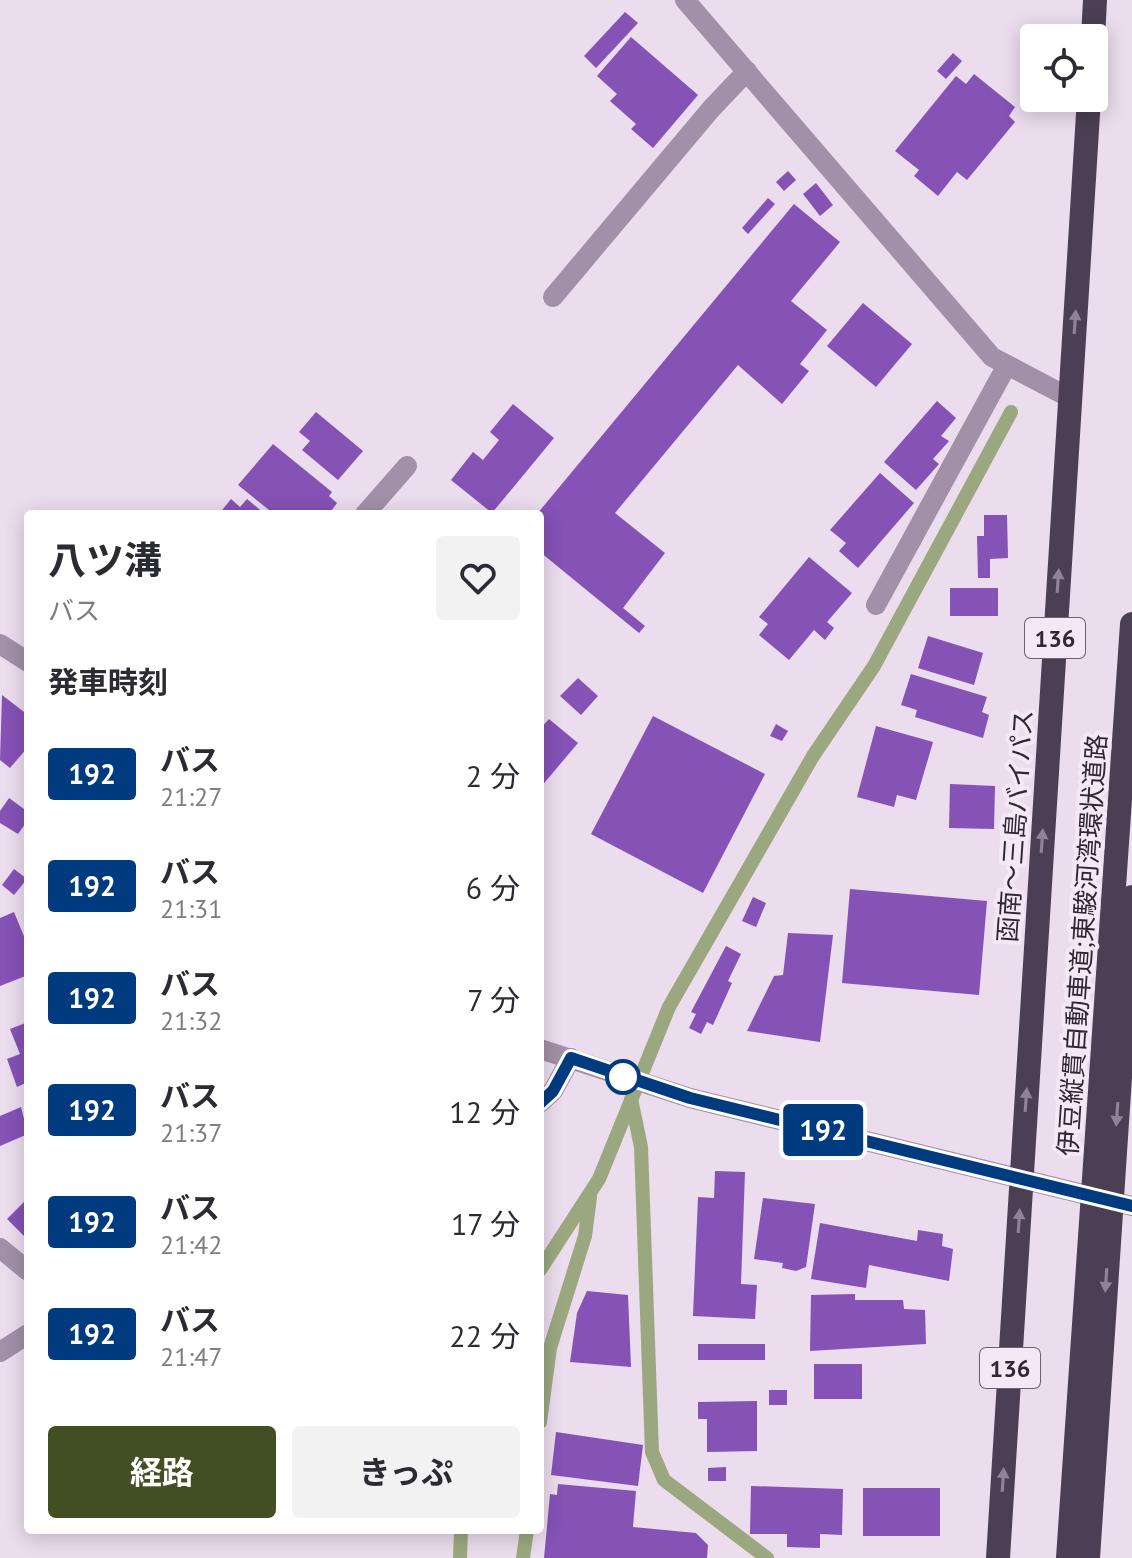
<!DOCTYPE html>
<html lang="ja">
<head>
<meta charset="utf-8">
<style>
	:root { --surface:#fff; --page:#f2f2f3; --text:#2b2b33; --muted:#7c7c81; --accent:#414f23 }
	body { margin:0; font-family:"PT Sans","Noto Sans JP",sans-serif; background:var(--page); color:var(--text); height:100vh; display:flex; flex-direction:column; font-size:30px; white-space:nowrap }
	* { box-sizing:border-box; margin:0 }
	p { font-size:26px; color:var(--muted) }
	.icon { flex:none; width:44px; height:44px; fill:none; stroke:currentColor; stroke-width:2; stroke-linecap:round; stroke-linejoin:round }
	.map { position:relative; flex:1; overflow:hidden }
	.drawer { position:absolute; left:24px; top:510px; width:520px; height:1024px; display:flex; flex-direction:column; background:var(--surface); border-radius:8px; box-shadow:0 4px 20px #0003 }
	.drawer>* { flex:none }
	.badge { padding:0 16px; border-radius:6px; font-size:28px; line-height:52px }
	.tools { position:absolute; left:1020px; top:24px; display:grid; gap:16px }
	.tools a { display:grid; place-items:center; width:88px; height:88px; border-radius:8px; background:var(--surface); box-shadow:0 4px 20px #0003; font-size:40px }
	.map>.badge { position:absolute; translate:-50% -50%; box-shadow:0 0 0 4px #fff }
	h2 { padding:0 24px; font-size:30px; line-height:72px }
	.round { display:grid; place-items:center; flex:none; width:84px; height:84px; border-radius:8px; background:var(--page) }
	.headline { display:flex; align-items:center; justify-content:space-between; height:136px; padding:0 24px }
	h1 { font-size:38px; font-weight:700; line-height:60px }
	.primary-button { display:flex; gap:16px; margin-top:auto; padding:16px 24px }
	.primary-button a { flex:1; height:92px; border-radius:8px; background:var(--accent); color:#fff; font-size:32px; font-weight:700; line-height:92px; text-align:center }
	.primary-button a+a { background:var(--page); color:var(--text) }
	ul { padding:0; list-style:none }
	li { display:flex; align-items:center; gap:24px; height:112px; padding:0 24px }
	li div { flex:1 }
	li b { display:block; font-size:30px }
	li em { font-style:normal }
	li .badge { min-width:88px; font-weight:700; text-align:center }
	.map>svg:first-child { display:block }
	.lines { fill:none; stroke-linecap:round; stroke-linejoin:round }
	.stream { stroke:#9ba87f; stroke-width:14 }
	.building { fill:#8552b6 }
	.minor { stroke:#a190a8; stroke-width:20 }
	.highway { stroke:#4b4053; stroke-width:24 }
	.highway-bridge { stroke:#4b4053; stroke-width:24 }
	.oneway { fill:#8f8395 }
	.line-casing { stroke:#fff; stroke-width:18 }
	.line { stroke:#003b80; stroke-width:12 }
	.stop-dot { fill:#fff; stroke:#003b80; stroke-width:4 }
	.labels { text-anchor:middle; dominant-baseline:central; stroke-width:8; stroke-linejoin:round; paint-order:stroke }
	.shield { fill:#f4e8f7; stroke:#6a626e; stroke-width:2 }
	.shield-label { font-size:24px; font-weight:bold; fill:#2f2833 }
	.street-label { font-size:26px; fill:#2f2833; stroke:#f4e8f7 }
</style>
</head>
<body>
<div class="map">
<svg width="1132" height="1558" viewBox="0 0 1132 1558">
	<rect width="100%" height="100%" fill="#ebdcee"/>
	<g class="lines">
		<!-- stream -->
		<g class="stream">
			<polyline points="631,1099 641,1147 652,1452 664,1480 767,1558"/>
			<polyline points="540,1270 599,1179 669,1007 813,756 874,666 1011,412"/>
			<polyline points="540,1422 550,1348 585,1236 590,1197"/>
			<polyline points="460,1558 461,1530"/>
			<polyline points="523,1558 527,1530"/>
		</g>
	</g>
	<!-- building -->
	<g class="building">
		<polygon points="625,12 638,23 596,68 584,56"/>
		<polygon points="631,37 698,95 653,148 631,129 636,124 610,101 617,94 597,76"/>
		<polygon points="953,53 962,61 946,79 937,71"/>
		<polygon points="974,74 1015,107 1009,116 1015,122 967,180 957,172 938,196 914,176 919,170 895,151 956,76 966,84"/>
		<polygon points="788,171 796,180 784,191 776,182"/>
		<polygon points="816,183 833,205 820,216 803,194"/>
		<polygon points="768,198 775,204 748,234 742,228"/>
		<polygon points="794,204 840,242 791,301 827,330 800,364 809,371 782,404 738,365 615,513 665,553 623,608 645,626 639,633 540,552 540,514 537,514"/>
		<polygon points="863,303 912,344 876,387 827,346"/>
		<polygon points="937,401 956,418 941,436 949,441 933,459 939,464 916,490 884,462"/>
		<polygon points="513,404 554,438 492,513 451,480 473,452 483,460 499,440 490,432"/>
		<polygon points="316,412 363,451 338,480 302,450 310,441 299,432"/>
		<polygon points="273,444 332,492 329,496 337,503 329,514 274,514 238,485"/>
		<polygon points="880,473 914,503 858,568 839,551 846,543 830,530"/>
		<polygon points="231,499 240,507 247,499 265,514 219,514"/>
		<polygon points="984,515 1007,515 1008,558 990,559 990,578 978,578 977,536 984,536"/>
		<polygon points="809,557 852,593 827,622 834,628 825,640 814,630 789,660 759,635 768,624 759,617"/>
		<rect x="950" y="588" width="48" height="28"/>
		<polygon points="928,636 983,653 974,685 918,668"/>
		<polygon points="911,674 987,697 982,712 989,715 983,738 915,717 917,710 901,705"/>
		<polygon points="578,678 598,696 581,715 560,696"/>
		<polygon points="2,695 28,715 28,747 10,768 0,760"/>
		<polygon points="653,716 765,774 703,893 591,834"/>
		<polygon points="549,719 578,743 540,788 540,729"/>
		<polygon points="776,724 788,731 782,741 770,736"/>
		<polygon points="876,726 933,742 916,800 897,795 894,807 857,797"/>
		<polygon points="950,784 995,786 994,829 949,828"/>
		<polygon points="9,798 28,812 28,820 18,834 0,823 0,811"/>
		<polygon points="14,869 27,879 14,895 2,885"/>
		<polygon points="850,889 987,901 979,995 842,983"/>
		<polygon points="753,897 766,903 756,927 742,921"/>
		<polygon points="14,912 28,946 28,975 0,986 0,918"/>
		<polygon points="788,933 833,935 820,1042 747,1031 774,976 783,975"/>
		<polygon points="726,946 741,954 728,981 732,983 713,1025 707,1022 701,1034 689,1028 696,1014 691,1012"/>
		<polygon points="28,1022 28,1082 17,1087 7,1059 20,1054 10,1029"/>
		<polygon points="21,1107 28,1134 0,1146 0,1116"/>
		<polygon points="715,1171 745,1172 741,1284 757,1285 755,1319 693,1316 698,1197 714,1198"/>
		<polygon points="28,1198 28,1240 7,1219"/>
		<polygon points="763,1198 815,1204 806,1267 796,1271 782,1268 783,1263 754,1259"/>
		<polygon points="820,1223 917,1241 918,1230 943,1234 942,1246 953,1249 949,1281 869,1265 866,1288 811,1279"/>
		<polygon points="587,1291 628,1295 631,1367 570,1362 577,1313"/>
		<polygon points="855,1294 855,1300 903,1300 904,1309 925,1310 926,1344 810,1351 811,1295"/>
		<rect x="698" y="1344" width="67" height="16"/>
		<rect x="814" y="1364" width="48" height="35"/>
		<rect x="769" y="1390" width="18" height="15"/>
		<polygon points="757,1401 757,1451 707,1452 707,1419 698,1419 698,1402"/>
		<polygon points="556,1432 643,1445 638,1486 551,1475"/>
		<polygon points="726,1467 726,1481 708,1481 708,1468"/>
		<polygon points="558,1484 636,1491 633,1527 696,1533 708,1545 707,1558 544,1558 550,1494 557,1495"/>
		<polygon points="751,1486 843,1489 842,1535 820,1534 820,1548 787,1547 787,1534 750,1534"/>
		<rect x="863" y="1488" width="77" height="48"/>
	</g>
	<g class="lines">
		<!-- minor -->
		<g class="minor">
			<polyline points="685,0 992,357 1070,398"/>
			<polyline points="553,297 711,109 747,71"/>
			<polyline points="365,514 407,466"/>
			<polyline points="876,605 1007,365"/>
			<polyline points="0,644 28,662"/>
			<polyline points="540,1049 690,1098 1132,1206"/>
			<polyline points="540,1103 553,1091 571,1058"/>
			<polyline points="0,1248 28,1271"/>
			<polyline points="0,1352 28,1334"/>
		</g>
		<!-- highway -->
		<g class="highway">
			<polyline points="1093,38 1095,0"/>
			<polyline points="998,1558 1089,98"/>
			<polyline points="1088,1558 1132,897"/>
		</g>
		<!-- highway-bridge -->
		<polyline class="highway-bridge" points="1068,1558 1132,624"/>
	</g>
	<!-- one-way arrows -->
	<defs><path id="oneway-solid" d="M-6-.8H1V-3.2L6.5 0L1 3.2V.8H-6Z" transform="scale(2)"/></defs>
	<g class="oneway">
		<use href="#oneway-solid" transform="translate(1075 322) rotate(-86)"/>
		<use href="#oneway-solid" transform="translate(1058 581) rotate(-86)"/>
		<use href="#oneway-solid" transform="translate(1042 841) rotate(-86)"/>
		<use href="#oneway-solid" transform="translate(1026 1100) rotate(-86)"/>
		<use href="#oneway-solid" transform="translate(1117 1114) rotate(94)"/>
		<use href="#oneway-solid" transform="translate(1019 1221) rotate(-86)"/>
		<use href="#oneway-solid" transform="translate(1106 1280) rotate(94)"/>
		<use href="#oneway-solid" transform="translate(1003 1480) rotate(-86)"/>
	</g>
	<g class="lines">
		<defs>
			<polyline id="line" points="540,1103 553,1091 571,1058 690,1098 1132,1206"/>
		</defs>
		<!-- line casing -->
		<use href="#line" class="line-casing"/>
		<!-- line -->
		<use href="#line" class="line"/>
	</g>
	<!-- markers -->
	<circle class="stop-dot" cx="623" cy="1077" r="16"/>
	<g class="labels">
		<!-- shield labels -->
		<g class="shield">
			<rect x="1025" y="618" width="60" height="40" rx="6"/>
			<rect x="980" y="1348" width="60" height="40" rx="6"/>
		</g>
		<g class="shield-label">
			<text x="1055" y="638">136</text>
			<text x="1010" y="1368">136</text>
		</g>
		<!-- street labels -->
		<g class="street-label">
			<text transform="translate(1015 826) rotate(-86)">函南～三島バイパス</text>
			<text transform="translate(1082 945) rotate(-86)">伊豆縦貫自動車道;東駿河湾環状道路</text>
		</g>
	</g>
</svg>
<div class="tools">
<a><svg class="icon" aria-label="locate" viewBox="0 0 24 24"><circle cx="12" cy="12" r="6"/><path d="M12 2v4M12 18v4M2 12h4M18 12h4"/></svg></a>
</div>
<b class="badge" style="left:823px;top:1130px;background:#003b80;color:#fff">192</b>
<section class="drawer">
<div class="headline"><div><h1>八ツ溝</h1><p>バス</p></div><a class="round"><svg class="icon" aria-label="heart" viewBox="0 0 24 24"><path d="M12 20l-8-8c-3-5 5-10 8-4 3-6 11-1 8 4z"/></svg></a></div>
<h2>発車時刻</h2>
<ul>
<li><span class="badge" style="background:#003b80;color:#fff">192</span><div><b>バス</b><p>21:27</p></div><em>2 分</em></li>
<li><span class="badge" style="background:#003b80;color:#fff">192</span><div><b>バス</b><p>21:31</p></div><em>6 分</em></li>
<li><span class="badge" style="background:#003b80;color:#fff">192</span><div><b>バス</b><p>21:32</p></div><em>7 分</em></li>
<li><span class="badge" style="background:#003b80;color:#fff">192</span><div><b>バス</b><p>21:37</p></div><em>12 分</em></li>
<li><span class="badge" style="background:#003b80;color:#fff">192</span><div><b>バス</b><p>21:42</p></div><em>17 分</em></li>
<li><span class="badge" style="background:#003b80;color:#fff">192</span><div><b>バス</b><p>21:47</p></div><em>22 分</em></li>
</ul>
<div class="primary-button"><a>経路</a><a>きっぷ</a></div>
</section>
</div>
</body>
</html>
